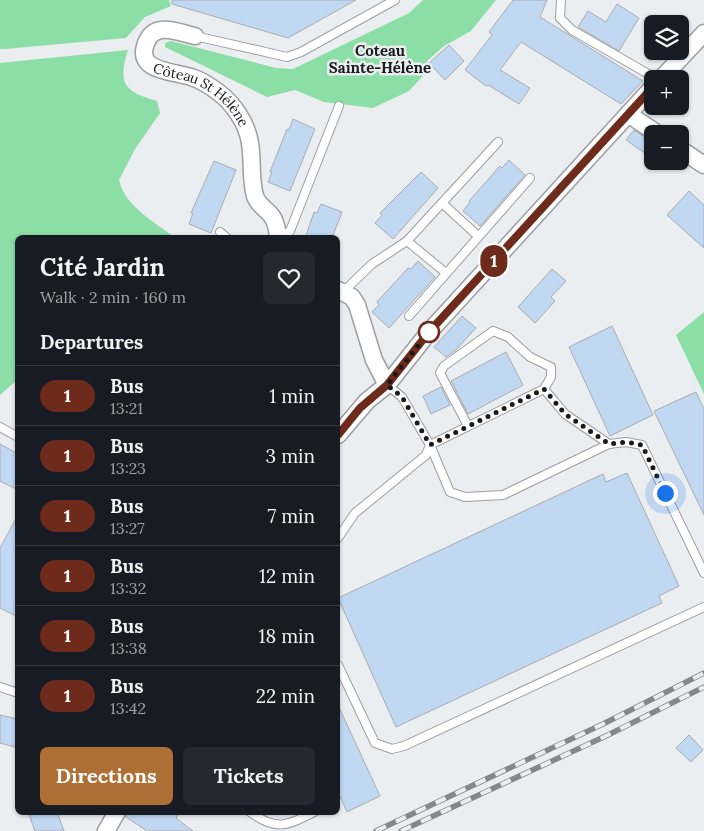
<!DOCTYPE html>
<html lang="en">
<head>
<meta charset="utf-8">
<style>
	:root { --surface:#171b24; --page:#242831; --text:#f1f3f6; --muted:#9ea1a6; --line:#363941; --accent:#ae6f35 }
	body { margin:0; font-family:Lora,serif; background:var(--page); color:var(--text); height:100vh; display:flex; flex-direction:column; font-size:19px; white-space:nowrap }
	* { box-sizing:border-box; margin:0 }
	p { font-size:16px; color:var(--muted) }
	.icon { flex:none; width:28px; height:28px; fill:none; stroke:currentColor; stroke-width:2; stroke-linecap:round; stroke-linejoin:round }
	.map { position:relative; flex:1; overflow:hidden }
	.details { position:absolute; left:15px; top:235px; width:325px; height:580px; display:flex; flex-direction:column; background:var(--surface); border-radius:8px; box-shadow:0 1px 4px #0004 }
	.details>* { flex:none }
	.badge { padding:0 10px; border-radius:16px; font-size:18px; line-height:32px }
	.fabs { position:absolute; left:644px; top:15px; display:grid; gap:10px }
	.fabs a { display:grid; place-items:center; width:45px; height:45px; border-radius:8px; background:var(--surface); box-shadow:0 1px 4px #0004; font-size:25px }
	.you { position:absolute; width:25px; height:25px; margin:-12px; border:4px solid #fff; border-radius:50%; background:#1a73e8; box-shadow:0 0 0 8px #1a73e833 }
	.map>.badge { position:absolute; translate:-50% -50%; box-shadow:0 0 0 2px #fff }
	h2 { padding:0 25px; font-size:19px; line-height:45px }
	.round { display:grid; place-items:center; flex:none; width:52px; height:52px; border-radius:8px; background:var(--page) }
	.head { display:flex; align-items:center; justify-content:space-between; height:85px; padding:0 25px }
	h1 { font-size:24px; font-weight:700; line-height:38px }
	.button { display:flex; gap:10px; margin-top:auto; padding:10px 25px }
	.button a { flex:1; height:58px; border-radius:8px; background:var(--accent); color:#fff; font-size:20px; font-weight:700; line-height:58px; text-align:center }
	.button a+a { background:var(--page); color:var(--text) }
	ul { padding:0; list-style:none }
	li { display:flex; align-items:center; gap:15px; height:60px; padding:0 25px; border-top:1px solid var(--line) }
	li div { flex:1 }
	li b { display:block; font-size:19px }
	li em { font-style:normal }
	li .badge { min-width:55px; font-weight:700; text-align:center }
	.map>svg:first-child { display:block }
	.green { fill:#8cdea7 }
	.building { fill:#c1d8f3; stroke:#aaadaf }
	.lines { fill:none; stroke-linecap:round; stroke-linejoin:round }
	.lane-casing { stroke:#9c9ea1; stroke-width:10 }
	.street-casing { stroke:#9c9ea1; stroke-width:19 }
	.lane { stroke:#fff; stroke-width:8 }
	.street { stroke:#fff; stroke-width:16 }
	.rail-casing { stroke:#868789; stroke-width:5.5 }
	.rail { stroke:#ebeef1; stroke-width:4; stroke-dasharray:11; stroke-linecap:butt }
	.line-casing { stroke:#fff; stroke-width:11 }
	.line { stroke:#6e2a1b; stroke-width:8 }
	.walk { stroke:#1a1a1b; stroke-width:5; stroke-dasharray:0 9 }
	.stop-dot { fill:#fff; stroke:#6e2a1b; stroke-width:2.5 }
	.labels { text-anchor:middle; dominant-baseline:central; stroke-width:5; stroke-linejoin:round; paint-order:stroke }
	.street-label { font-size:14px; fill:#1a1a1b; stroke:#ebeef1 }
	.neighbourhood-label { font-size:15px; font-weight:bold; fill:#1a1a1b; stroke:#ebeef1 }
</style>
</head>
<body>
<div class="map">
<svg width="704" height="831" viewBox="0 0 704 831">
	<rect width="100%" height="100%" fill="#ebeef1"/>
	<!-- green -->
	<g class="green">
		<polygon points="0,0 169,0 171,6 145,17 126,38 5,49 0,49"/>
		<polygon points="423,0 496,0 471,31 444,46 427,61 428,70 409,91 373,108 324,102 295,90 267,97 165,47 165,43 171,41 276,68 293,69 409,13"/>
		<path d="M128,50C117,84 125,92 157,101L160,113L135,149L119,180C125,206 153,221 174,237L18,238L17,380L0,395V63Z"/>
		<polygon points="704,312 704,394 676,335"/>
	</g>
	<!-- building -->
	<g class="building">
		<polygon points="172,0 356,0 288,38 172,4"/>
		<polygon points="513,0 547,0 540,17 643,81 621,104 521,42 500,70 530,88 519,104 488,85 486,86 465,70 492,35 489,32"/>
		<polygon points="617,4 639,18 619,51 578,27 588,11 606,22"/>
		<polygon points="449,45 464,61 445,80 429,63"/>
		<polygon points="293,119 315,129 290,191 268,182 272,172 270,172 287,129 289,130"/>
		<polygon points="634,130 652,142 652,158 626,140"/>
		<polygon points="509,160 525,175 480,226 463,211 470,202 469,201 500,166 502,168"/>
		<polygon points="214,161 236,170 211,233 189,224 193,213 191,213"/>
		<polygon points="421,172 438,188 393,239 375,223 382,215 380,213"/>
		<polygon points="689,191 704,205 704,248 667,215"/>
		<polygon points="321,204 342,212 332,238 305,238 314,212 317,213"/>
		<polygon points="418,261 435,277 389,328 372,312 379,305 377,302 408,268 411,269"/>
		<polygon points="552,269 566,281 551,297 555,301 535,323 518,307"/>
		<polygon points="462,316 476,328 456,350 446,357 434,347"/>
		<polygon points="612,326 653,415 610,436 569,347"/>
		<polygon points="506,352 523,385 468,414 451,381"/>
		<polygon points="441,387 450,405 431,414 423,396"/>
		<polygon points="696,392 704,409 704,515 654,411"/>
		<polygon points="0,444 18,454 18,490 0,481"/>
		<polygon points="627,473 679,586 659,596 662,603 396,727 338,598 603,474 606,482"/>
		<polygon points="18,515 18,617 0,608 0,548"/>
		<polygon points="338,705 380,796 347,812 338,792"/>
		<polygon points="0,715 18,719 18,748 0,743"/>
		<polygon points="689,735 703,750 691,762 676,748"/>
		<polygon points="28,812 57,812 64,831 35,831"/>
		<polygon points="127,812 179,812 176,818 193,831 147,831 126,817"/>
	</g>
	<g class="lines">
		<defs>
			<g id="lane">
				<polyline points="561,0 560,18 572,30 657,79"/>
				<polyline points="195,36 287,57 301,52 395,0"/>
				<polyline points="442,203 478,236"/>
				<polyline points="220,232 227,238"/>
				<polyline points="281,238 290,231 339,106"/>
				<polyline points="407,241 446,273"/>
				<polyline points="343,292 372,264 407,241 498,142"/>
				<polyline points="409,316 530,178"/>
				<polyline points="544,389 565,414 609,444"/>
				<polyline points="468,426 440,373 444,366 493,331 508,337 530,357 551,367 551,377 544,389 430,445 450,492 465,497 503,495 609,444 626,442 642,445 704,573"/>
				<polyline points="0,427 18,437"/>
				<polyline points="338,538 355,513 426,455 430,445 402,397 387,385"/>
				<polyline points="338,665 375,743 392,749 404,746 704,607"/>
				<polyline points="0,687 18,693"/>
				<path d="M250,812C276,831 287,826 314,812"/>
			</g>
			<g id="street">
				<path id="s1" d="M195,36C180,33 156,21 147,41C133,72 173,71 191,77C201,80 210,86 218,92C233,103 247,123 250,143C253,161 250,178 255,196C261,213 276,207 278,238"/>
				<polyline points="661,79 704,33"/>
				<polyline points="628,114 658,134"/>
				<polyline points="680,149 704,165"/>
				<polyline points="338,290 352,297 357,305 374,360 387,385"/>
				<polyline points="338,435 367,401 387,385 429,332 652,88"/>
				<polyline points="106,831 117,812"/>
			</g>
		</defs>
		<!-- lane casing -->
		<use href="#lane" class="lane-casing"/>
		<!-- street casing -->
		<use href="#street" class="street-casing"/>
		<!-- lane -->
		<use href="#lane" class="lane"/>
		<!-- street -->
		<use href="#street" class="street"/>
		<defs>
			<g id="rail">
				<polyline points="376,831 603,724 704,673"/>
				<polyline points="401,831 608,735 704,687"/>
			</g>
		</defs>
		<!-- rail casing -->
		<use href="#rail" class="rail-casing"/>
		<!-- rail -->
		<use href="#rail" class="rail"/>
	</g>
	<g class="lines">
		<defs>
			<polyline id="line" points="338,435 360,408 387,385 429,332 652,88"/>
		</defs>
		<!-- line casing -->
		<use href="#line" class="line-casing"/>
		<!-- line -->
		<use href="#line" class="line"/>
		<!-- walk -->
		<polyline class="walk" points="429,332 387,385 402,397 430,445 544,389 565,414 609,444 626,442 642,445 665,493"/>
	</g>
	<!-- markers -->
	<circle class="stop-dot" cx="429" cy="332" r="10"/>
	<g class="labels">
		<!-- street labels -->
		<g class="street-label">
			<text stroke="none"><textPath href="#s1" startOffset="140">Côteau St Hélène</textPath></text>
		</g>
		<!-- neighbourhood labels -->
		<g class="neighbourhood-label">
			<text x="380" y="50">Coteau<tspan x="380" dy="17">Sainte-Hélène</tspan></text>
		</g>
	</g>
</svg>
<div class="fabs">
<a><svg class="icon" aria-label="layers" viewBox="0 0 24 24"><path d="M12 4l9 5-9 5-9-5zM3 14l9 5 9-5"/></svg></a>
<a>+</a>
<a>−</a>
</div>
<div class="you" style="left:665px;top:493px"></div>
<b class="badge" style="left:494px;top:261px;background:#6e2a1b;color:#fff">1</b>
<section class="details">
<div class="head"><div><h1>Cité Jardin</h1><p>Walk · 2 min · 160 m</p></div><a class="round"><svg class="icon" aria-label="heart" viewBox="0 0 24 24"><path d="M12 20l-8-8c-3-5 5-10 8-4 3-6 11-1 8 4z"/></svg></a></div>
<h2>Departures</h2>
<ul>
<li><span class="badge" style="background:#6e2a1b;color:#fff">1</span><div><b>Bus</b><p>13:21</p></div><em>1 min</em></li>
<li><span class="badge" style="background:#6e2a1b;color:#fff">1</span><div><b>Bus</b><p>13:23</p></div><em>3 min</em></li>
<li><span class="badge" style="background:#6e2a1b;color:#fff">1</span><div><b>Bus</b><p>13:27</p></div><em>7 min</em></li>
<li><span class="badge" style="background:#6e2a1b;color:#fff">1</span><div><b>Bus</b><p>13:32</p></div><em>12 min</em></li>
<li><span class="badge" style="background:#6e2a1b;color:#fff">1</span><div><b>Bus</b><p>13:38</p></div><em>18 min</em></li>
<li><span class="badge" style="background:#6e2a1b;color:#fff">1</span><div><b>Bus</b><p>13:42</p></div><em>22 min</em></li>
</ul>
<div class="button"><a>Directions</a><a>Tickets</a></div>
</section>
</div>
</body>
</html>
